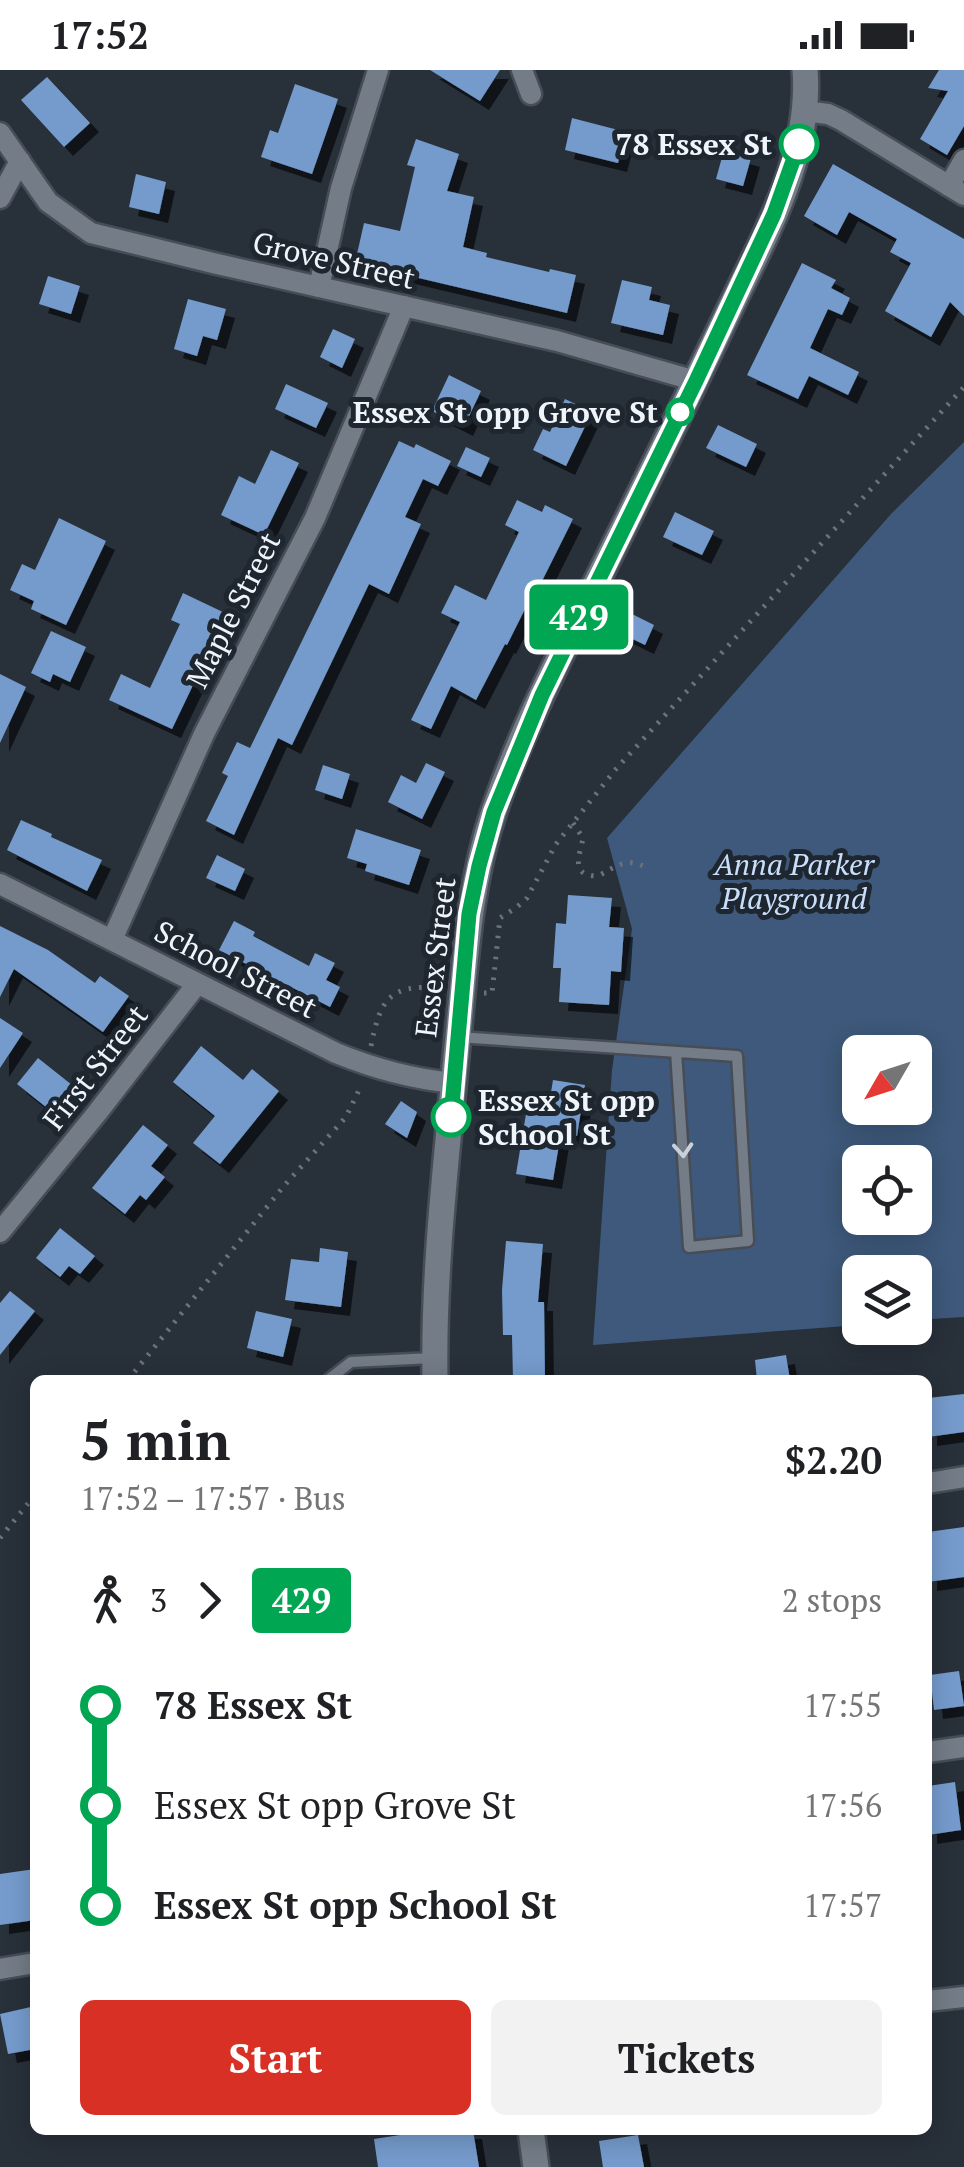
<!DOCTYPE html>
<html lang="en">
<head>
<meta charset="utf-8">
<style>
	:root { --surface:#fff; --page:#f2f2f2; --text:#202124; --muted:#757577; --accent:#d93025 }
	body { margin:0; font-family:"PT Serif",serif; background:var(--page); color:var(--text); height:100vh; display:flex; flex-direction:column; font-size:38px; white-space:nowrap }
	* { box-sizing:border-box; margin:0 }
	p { font-size:32px; color:var(--muted) }
	.icon { flex:none; width:55px; height:55px; fill:none; stroke:currentColor; stroke-width:2; stroke-linecap:round; stroke-linejoin:round }
	.map { position:relative; flex:1; overflow:hidden }
	.panel { position:absolute; left:30px; top:1305px; width:902px; height:760px; display:flex; flex-direction:column; background:var(--surface); border-radius:15px; box-shadow:0 5px 25px #0003 }
	.panel>* { flex:none }
	.badge { padding:0 20px; border-radius:8px; font-size:35px; line-height:65px }
	.needle { width:65px; rotate:231deg }
	.tools { position:absolute; left:842px; top:965px; display:grid; gap:20px }
	.tools a { display:grid; place-items:center; width:90px; height:90px; border-radius:15px; background:var(--surface); box-shadow:0 5px 25px #0003; font-size:50px }
	.map>.badge { position:absolute; translate:-50% -50%; box-shadow:0 0 0 5px #fff }
	.legs { display:flex; align-items:center; gap:15px; height:110px; padding:0 50px; font-size:32px }
	.legs p { margin-inline-start:auto }
	.overview { display:flex; align-items:center; justify-content:space-between; height:170px; padding:0 50px }
	h1 { font-size:55px; font-weight:600; line-height:75px }
	.button { display:flex; gap:20px; margin-top:auto; padding:20px 50px }
	.button a { flex:1; height:115px; border-radius:15px; background:var(--accent); color:#fff; font-size:40px; font-weight:600; line-height:115px; text-align:center }
	.button a+a { background:var(--page); color:var(--text) }
	ul { padding:0 50px; list-style:none }
	li { display:flex; align-items:center; gap:35px; height:100px; font-size:38px }
	li i { display:grid; place-items:center; width:15px; height:100%; margin:0 12px; background:currentColor }
	li i::after { content:''; width:25px; height:25px; margin:-12px; border:8px solid; border-radius:50%; background:var(--surface) }
	li p { margin-inline-start:auto }
	li:first-child i { background:linear-gradient(#0000 50%,currentColor 0) }
	li:last-child i { background:linear-gradient(currentColor 50%,#0000 0) }
	.status { display:flex; justify-content:space-between; align-items:center; height:70px; padding:0 50px; background:var(--surface); direction:ltr }
	.status svg { height:28px; fill:currentColor }
	.map>svg:first-child { display:block }
	.green { fill:#3e597b; fill-rule:evenodd }
	.building { fill:#749bcc; filter:url(#shadow) }
	.lines { fill:none; stroke-linecap:round; stroke-linejoin:round }
	.service-casing { stroke:#474d56; stroke-width:15 }
	.minor-casing { stroke:#474d56; stroke-width:25 }
	.secondary-casing { stroke:#474d56; stroke-width:30 }
	.path { stroke:#6b727b; stroke-width:5; stroke-dasharray:2.5 8; stroke-linecap:butt }
	.service { stroke:#737c87; stroke-width:10 }
	.minor { stroke:#737c87; stroke-width:20 }
	.secondary { stroke:#737c87; stroke-width:25 }
	.oneway { stroke:#cad1d9 }
	.line-1-casing { stroke:#fff; stroke-width:22 }
	.line-1 { stroke:#00a651; stroke-width:15 }
	.stop-1-dot { fill:#fff; stroke:#00a651; stroke-width:5 }
	.labels { text-anchor:middle; dominant-baseline:central; stroke-width:10; stroke-linejoin:round; paint-order:stroke }
	.stop-label { font-size:30px; font-weight:bold; fill:#f0f5fc; stroke:#1e262f; text-anchor:end }
	.street-label { font-size:30px; fill:#f0f5fc; stroke:#1e262f }
	.park-label { font-size:30px; font-style:italic; fill:#c8defb; stroke:#1e262f }
</style>
</head>
<body>
<div class="status"><b>17:52</b><svg viewBox="0 0 49 12"><path d="M0 12V9h3v3zM5 12V6h3v6zM10 12V3h3v9zM15 12V0h3v12zM26 1h20v11H26zM47 4h2v5h-2z"/></svg></div>
<div class="map">
<svg width="964" height="2097" viewBox="0 0 964 2097">
	<defs>
		<filter id="shadow"><feDropShadow dx="9" dy="9" stdDeviation="0" flood-color="#0009"/></filter>
	</defs>
	<rect width="100%" height="100%" fill="#28303a"/>
	<!-- green -->
	<path class="green" d="M964,372V1247L915,1250V1202H860V1255L593,1275L612,1000L632,859L607,768L891,444ZM860,982H915V1038H860ZM860,1092H915V1148H860Z"/>
	<!-- building -->
	<g class="building">
		<polygon points="430,0 500,0 480,31"/>
		<polygon points="939,0 964,0 964,56 947,85 920,69 948,21 928,18"/>
		<polygon points="47,7 90,53 64,77 21,30"/>
		<polygon points="295,14 338,29 312,104 261,87 270,60 278,63"/>
		<polygon points="572,48 626,62 618,93 565,80"/>
		<polygon points="416,69 459,84 447,121 474,127 463,177 487,183 486,187 549,202 550,199 576,205 567,243 355,193 364,153 400,161 415,97 407,95"/>
		<polygon points="724,80 751,88 743,116 716,109"/>
		<polygon points="833,94 964,169 964,246 950,232 931,267 885,241 911,193 890,182 897,169 849,142 837,165 804,146"/>
		<polygon points="136,104 166,112 159,144 129,137"/>
		<polygon points="802,193 836,210 831,218 850,228 842,245 828,239 810,278 859,302 848,325 809,306 798,329 747,305"/>
		<polygon points="48,206 80,216 71,244 39,234"/>
		<polygon points="622,210 652,217 649,230 670,235 663,265 611,253"/>
		<polygon points="188,229 226,239 217,270 203,266 197,286 174,279"/>
		<polygon points="333,259 355,269 342,298 320,287"/>
		<polygon points="449,305 481,321 464,357 432,341"/>
		<polygon points="286,314 328,333 316,358 275,339"/>
		<polygon points="565,329 592,342 566,396 533,380 543,359 550,362"/>
		<polygon points="718,355 757,374 746,397 706,378"/>
		<polygon points="399,371 414,378 416,374 451,391 438,416 423,409 405,447 421,454 389,524 369,514 292,675 278,668 234,765 206,751 228,706 222,703 237,672 250,678"/>
		<polygon points="466,377 490,388 481,407 457,396"/>
		<polygon points="271,380 299,393 264,465 221,445 239,406 255,414"/>
		<polygon points="517,430 542,442 545,435 573,449 532,531 530,529 507,575 505,574 476,630 451,616 431,659 411,650 460,552 441,543 455,515 486,530 519,462 505,455"/>
		<polygon points="675,442 714,461 702,485 663,467"/>
		<polygon points="59,448 106,471 66,555 31,539 34,531 10,520 22,494 35,500"/>
		<polygon points="183,523 227,544 209,581 213,583 198,615 194,613 172,659 109,630 121,604 150,618 180,554 171,550"/>
		<polygon points="624,540 654,555 645,575 614,560"/>
		<polygon points="51,561 86,577 70,612 53,604 50,612 31,603"/>
		<polygon points="0,604 26,617 0,673"/>
		<polygon points="426,693 445,702 422,749 388,732 401,705 416,713"/>
		<polygon points="323,695 350,704 342,729 315,720"/>
		<polygon points="21,750 52,764 51,767 102,790 87,821 7,780"/>
		<polygon points="356,759 421,780 409,815 365,801 367,794 347,788"/>
		<polygon points="217,785 245,799 235,821 206,808"/>
		<polygon points="568,825 612,828 609,857 624,858 621,902 611,901 609,935 559,932 561,898 553,898 556,853 566,854"/>
		<polygon points="234,851 255,862 253,866 309,896 315,883 335,893 326,910 340,917 330,937 219,880"/>
		<polygon points="0,856 48,880 95,913 100,906 129,926 103,962 14,899 0,927"/>
		<polygon points="0,948 23,963 0,998"/>
		<polygon points="201,976 243,1010 252,999 279,1021 220,1094 193,1073 215,1046 173,1012"/>
		<polygon points="38,988 72,1015 51,1041 17,1014"/>
		<polygon points="553,1010 585,1015 577,1066 561,1063 553,1110 516,1104 527,1038 548,1041"/>
		<polygon points="401,1031 417,1042 407,1068 385,1054"/>
		<polygon points="143,1055 168,1075 151,1096 165,1107 146,1130 140,1125 125,1144 92,1118"/>
		<polygon points="60,1158 95,1186 80,1204 69,1196 60,1207 36,1188"/>
		<polygon points="506,1171 543,1174 538,1232 544,1232 545,1310 513,1310 512,1265 503,1265 502,1220"/>
		<polygon points="320,1178 348,1182 341,1237 285,1230 291,1189 319,1192"/>
		<polygon points="10,1221 35,1241 0,1285 0,1233"/>
		<polygon points="256,1241 292,1249 283,1287 247,1278"/>
		<polygon points="786,1285 790,1310 757,1310 755,1290"/>
		<polygon points="964,1324 964,1362 928,1367 928,1328"/>
		<polygon points="964,1457 964,1507 928,1512 928,1462"/>
		<polygon points="959,1601 964,1636 934,1640 930,1605"/>
		<polygon points="955,1712 961,1760 928,1765 928,1716"/>
		<polygon points="35,1799 35,1850 0,1855 0,1804"/>
		<polygon points="35,1936 35,1979 8,1984 0,1944"/>
		<polygon points="413,2060 473,2060 479,2097 378,2097 374,2069 413,2063"/>
		<polygon points="638,2065 644,2097 603,2097 599,2071"/>
	</g>
	<g class="lines">
		<defs>
			<g id="service">
				<polyline points="458,967 737,986 748,1171 689,1177 676,982"/>
				<polyline points="328,1310 351,1292 433,1288"/>
			</g>
			<g id="minor">
				<polyline points="522,0 531,24"/>
				<polyline points="804,41 828,44 841,50 964,125"/>
				<polyline points="0,63 48,132 91,163 213,193 557,271 696,311"/>
				<polyline points="949,116 964,90"/>
				<polyline points="0,128 20,91"/>
				<polyline points="319,217 341,118 378,0"/>
				<path d="M0,814L336,983C375,999 412,1009 454,1013"/>
				<polyline points="112,870 204,664 315,448 404,236"/>
				<polyline points="0,1162 97,1043 197,914"/>
				<polyline points="928,1413 964,1407"/>
				<polyline points="928,1682 964,1677"/>
				<polyline points="0,1899 35,1893"/>
				<polyline points="928,1931 964,1927"/>
			</g>
			<g id="secondary">
				<path d="M435,1310C433,1202 446,1094 456,986C465,903 467,821 494,741C519,667 555,596 589,527C635,434 681,342 725,249C761,172 812,88 805,0"/>
				<polyline points="531,2060 536,2097"/>
			</g>
		</defs>
		<!-- service casing -->
		<use href="#service" class="service-casing"/>
		<!-- minor casing -->
		<use href="#minor" class="minor-casing"/>
		<!-- secondary casing -->
		<use href="#secondary" class="secondary-casing"/>
		<!-- path -->
		<g class="path">
			<path d="M573,753L583,768C580,785 569,806 598,806C616,797 627,786 647,798"/>
			<polyline points="484,923 492,923 500,848 517,837 527,828 556,774 616,699 964,317"/>
			<path d="M371,976C380,930 389,914 438,918"/>
			<polyline points="128,1310 283,1117 346,1047 361,1016"/>
			<polyline points="0,1468 35,1425"/>
		</g>
		<!-- service -->
		<use href="#service" class="service"/>
		<!-- minor -->
		<use href="#minor" class="minor"/>
		<!-- secondary -->
		<use href="#secondary" class="secondary"/>
	</g>
	<!-- one-way arrows -->
	<defs><path id="oneway-chevron" d="M-2-3.5L2.5 0L-2 3.5" fill="none" stroke-width="1.6" stroke-linecap="round" stroke-linejoin="round" transform="scale(2.5)"/></defs>
	<use class="oneway" href="#oneway-chevron" transform="translate(683 1080) rotate(86)"/>
	<g class="lines">
		<defs>
			<polyline id="line-1" points="451,1047 469,844 479,796 494,742 542,625 696,311 774,144 799,74"/>
		</defs>
		<!-- line-1 casing -->
		<use href="#line-1" class="line-1-casing"/>
		<!-- line-1 -->
		<use href="#line-1" class="line-1"/>
	</g>
	<!-- markers -->
	<g class="stop-1-dot">
		<circle cx="799" cy="74" r="18"/>
		<circle cx="680" cy="342" r="12"/>
		<circle cx="451" cy="1047" r="18"/>
	</g>
	<g class="labels">
		<!-- stop labels -->
		<g class="stop-label">
			<text x="772" y="74">78 Essex St</text>
			<text x="658" y="342">Essex St opp Grove St</text>
			<text x="478" y="1030" text-anchor="start">Essex St opp<tspan x="478" dy="34">School St</tspan></text>
		</g>
		<!-- street labels -->
		<g class="street-label">
			<text transform="translate(334 190) rotate(13)">Grove Street</text>
			<text transform="translate(233 540) rotate(-63)">Maple Street</text>
			<text transform="translate(435 887) rotate(-83)">Essex Street</text>
			<text transform="translate(236 899) rotate(27)">School Street</text>
			<text transform="translate(95 997) rotate(-52)">First Street</text>
		</g>
		<!-- park labels -->
		<g class="park-label">
			<text x="794" y="794">Anna Parker<tspan x="794" dy="34">Playground</tspan></text>
		</g>
	</g>
</svg>
<div class="tools">
<a><svg class="needle" viewBox="-14 -14 28 28"><path d="M0-13l5 13h-10z" fill="#e53935"/><path d="M0 13l5-13h-10z" fill="#757577"/></svg></a>
<a><svg class="icon" aria-label="locate" viewBox="0 0 24 24"><circle cx="12" cy="12" r="6"/><path d="M12 2v4M12 18v4M2 12h4M18 12h4"/></svg></a>
<a><svg class="icon" aria-label="layers" viewBox="0 0 24 24"><path d="M12 4l9 5-9 5-9-5zM3 14l9 5 9-5"/></svg></a>
</div>
<b class="badge" style="left:579px;top:547px;background:#00a651;color:#fff">429</b>
<section class="panel">
<div class="overview"><div><h1>5 min</h1><p>17:52 – 17:57 · Bus</p></div><b>$2.20</b></div>
<div class="legs"><svg class="icon" aria-label="walk" viewBox="0 0 24 24"><circle cx="13" cy="4" r="2"/><path d="M13 8l-2 6 4 7M11 14l-3 7M7 12l3-4h3l4 4"/></svg>3<svg class="icon" aria-label="forward" viewBox="0 0 24 24"><path d="M9 5l7 7-7 7"/></svg><b class="badge" style="background:#00a651;color:#fff">429</b><p>2 stops</p></div>
<ul>
<li><i style="color:#00a651"></i><b>78 Essex St</b><p>17:55</p></li>
<li><i style="color:#00a651"></i><span>Essex St opp Grove St</span><p>17:56</p></li>
<li><i style="color:#00a651"></i><b>Essex St opp School St</b><p>17:57</p></li>
</ul>
<div class="button"><a>Start</a><a>Tickets</a></div>
</section>
</div>
</body>
</html>
